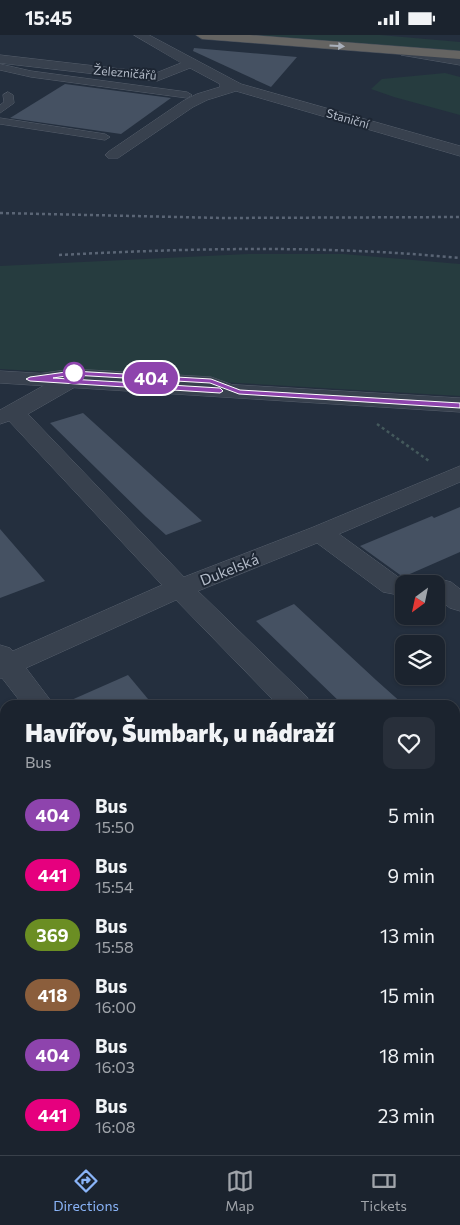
<!DOCTYPE html>
<html lang="en">
<head>
<meta charset="utf-8">
<style>
	:root { --surface:#1b232e; --page:#282f3a; --text:#f1f3f6; --muted:#a0a4aa; --line:#39404a; --accent:#8ab4f8 }
	body { margin:0; font-family:Commissioner,sans-serif; background:var(--page); color:var(--text); height:100vh; display:flex; flex-direction:column; font-size:19px; white-space:nowrap }
	* { box-sizing:border-box; margin:0 }
	p { font-size:16px; color:var(--muted) }
	.icon { flex:none; width:28px; height:28px; fill:none; stroke:currentColor; stroke-width:2; stroke-linecap:round; stroke-linejoin:round }
	.map { position:relative; flex:1; overflow:hidden }
	.drawer { position:absolute; left:0px; top:665px; width:460px; height:455px; display:flex; flex-direction:column; background:var(--surface); border-radius:15px 15px 0 0; box-shadow:0 1px 4px #0004,0 0 0 1px var(--line) }
	.drawer>* { flex:none }
	.badge { padding:0 10px; border-radius:16px; font-size:18px; line-height:32px }
	.needle { width:32px; rotate:213deg }
	.buttons { position:absolute; left:395px; top:540px; display:grid; gap:10px }
	.buttons a { display:grid; place-items:center; width:50px; height:50px; border-radius:10px; background:var(--surface); box-shadow:0 1px 4px #0004,0 0 0 1px var(--line); font-size:25px }
	.map>.badge { position:absolute; translate:-50% -50%; box-shadow:0 0 0 2px #fff }
	.round { display:grid; place-items:center; flex:none; width:52px; height:52px; border-radius:10px; background:var(--page) }
	.overview { display:flex; align-items:center; justify-content:space-between; height:85px; padding:0 25px }
	h1 { font-size:24px; font-weight:800; line-height:38px }
	ul { padding:0; list-style:none }
	li { display:flex; align-items:center; gap:15px; height:60px; padding:0 25px }
	li div { flex:1 }
	li b { display:block; font-size:19px }
	li em { font-style:normal }
	li .badge { min-width:55px; font-weight:700; text-align:center }
	.status { display:flex; justify-content:space-between; align-items:center; height:35px; padding:0 25px; background:var(--surface); direction:ltr }
	.status svg { height:14px; fill:currentColor }
	.tabs { display:flex; justify-content:space-around; align-items:center; height:70px; border-top:1px solid var(--line); background:var(--surface); font-size:14px; color:var(--muted) }
	.tabs a { display:grid; justify-items:center; gap:2px }
	.tabs .on { color:var(--accent) }
	.map>svg:first-child { display:block }
	.green { fill:#263c3f }
	.building { fill:#455162 }
	.lines { fill:none; stroke-linecap:round; stroke-linejoin:round }
	.service-casing { stroke:#565f6c; stroke-width:1 }
	.minor-casing { stroke:#565f6c; stroke-width:1 }
	.tertiary-casing { stroke:#565f6c; stroke-width:1 }
	.trunk-casing { stroke:#434c59; stroke-width:1 }
	.path { stroke:#44595c; stroke-width:2.5; stroke-dasharray:3 3; stroke-linecap:butt }
	.service { fill:#38414e; fill-rule:evenodd }
	.minor { fill:#38414e; fill-rule:evenodd }
	.tertiary { fill:#38414e; fill-rule:evenodd }
	.trunk { fill:#656462; fill-rule:evenodd }
	.rail { stroke:#5a6575; stroke-width:2.5; stroke-dasharray:3 3; stroke-linecap:butt }
	.oneway { fill:#a8afba }
	.line { fill:#8e44ad; stroke:#fff }
	.stop-dot { fill:#fff; stroke:#8e44ad; stroke-width:2.5 }
	.labels { text-anchor:middle; dominant-baseline:central; stroke-width:4; stroke-linejoin:round; paint-order:stroke }
	.far-street-label { font-size:12px; fill:#b4bcc9; stroke:#1d2633 }
	.street-label { font-size:15px; fill:#b4bcc9; stroke:#1d2633 }
</style>
</head>
<body>
<div class="status"><b>15:45</b><svg viewBox="0 0 49 12"><path d="M0 12V9h3v3zM5 12V6h3v6zM10 12V3h3v9zM15 12V0h3v12zM26 1h20v11H26zM47 4h2v5h-2z"/></svg></div>
<div class="map">
<svg width="460" height="1120" viewBox="0 0 460 1120">
	<rect width="100%" height="100%" fill="#242f3e"/>
	<!-- green -->
	<g class="green">
		<polygon points="233,0 380,0 460,7 460,18"/>
		<polygon points="445,38 460,42 460,80 394,62 371,54 382,44"/>
		<polygon points="248,219 343,219 460,229 460,361 0,334 0,231"/>
	</g>
	<!-- building -->
	<g class="building">
		<polygon points="194,13 297,22 271,52 193,16"/>
		<polygon points="65,49 171,63 121,99 10,83"/>
		<polygon points="83,378 159,447 202,486 166,500 146,482 50,388"/>
		<polygon points="460,472 460,517 403,542 360,511 432,481 434,483"/>
		<polygon points="0,494 45,546 0,563"/>
		<polygon points="294,569 376,645 404,670 343,670 256,586"/>
		<polygon points="128,640 153,670 60,670"/>
	</g>
	<g class="lines">
		<defs>
			<g id="service">
				<polygon points="404,15 460,24 460,30 401,20 401,16"/>
				<polygon points="0,29 31,36 187,57 192,60 187,63 31,42 0,35"/>
				<polygon points="8,57 13,60 14,68 0,78 0,70 4,67 3,60"/>
				<polygon points="0,83 105,99 110,102 105,105 0,89"/>
				<polygon points="73,334 211,342 244,354 246,357 244,360 234,360 209,350 73,342 37,347 32,346 30,343 32,340 37,339"/>
			</g>
			<g id="minor">
				<polygon points="134,0 149,0 241,49 460,111 460,121 236,56 207,65 193,72 118,123 108,123 105,120 108,117 183,66 197,59 220,52 220,49 190,33 157,46 0,28 0,20 156,38 181,28"/>
				<polygon points="67,340 75,342 78,347 75,352 28,379 184,542 311,493 460,431 460,447 339,499 401,544 414,547 415,549 404,549 404,561 383,557 317,508 198,556 307,662 311,670 278,670 176,565 26,633 54,670 23,670 2,643 0,643 0,610 10,613 13,616 162,550 9,386 0,389 0,375 59,342"/>
				<polygon points="436,543 451,547 460,554 460,576 450,573 436,563 436,549 425,549 426,546"/>
				<polygon points="460,785 460,813 455,814 455,786"/>
				<polygon points="0,998 5,1000 5,1042 0,1041"/>
				<polygon points="5,1049 5,1091 0,1093 0,1051"/>
				<polygon points="255,1115 298,1115 300,1120 257,1120"/>
			</g>
			<polygon id="tertiary" points="0,336 460,363 460,377 0,348"/>
			<polygon id="trunk" points="196,0 250,0 460,16 460,24 202,4"/>
		</defs>
		<!-- service casing -->
		<use href="#service" class="service-casing"/>
		<!-- minor casing -->
		<use href="#minor" class="minor-casing"/>
		<!-- tertiary casing -->
		<use href="#tertiary" class="tertiary-casing"/>
		<!-- trunk casing -->
		<use href="#trunk" class="trunk-casing"/>
		<!-- path -->
		<polyline class="path" points="377,389 429,426"/>
		<!-- service -->
		<use href="#service" class="service"/>
		<!-- minor -->
		<use href="#minor" class="minor"/>
		<!-- tertiary -->
		<use href="#tertiary" class="tertiary"/>
		<!-- trunk -->
		<use href="#trunk" class="trunk"/>
		<!-- rail -->
		<g class="rail">
			<polyline points="0,178 222,183 460,182"/>
			<path d="M59,220C193,213 326,210 460,223"/>
		</g>
	</g>
	<!-- one-way arrows -->
	<defs><path id="oneway-solid" d="M-6-.8H1V-3.2L6.5 0L1 3.2V.8H-6Z" transform="scale(1.25)"/></defs>
	<use class="oneway" href="#oneway-solid" transform="translate(337 11) rotate(4)"/>
	<!-- line -->
	<polygon class="line" points="73,336 211,344 240,355 460,368 460,373 239,359 210,348 193,347 73,340 53,343 220,353 223,356 220,358 30,346 26,344 30,342"/>
	<!-- markers -->
	<circle class="stop-dot" cx="74" cy="338" r="10"/>
	<g class="labels">
		<!-- far-street labels -->
		<g class="far-street-label">
			<text transform="translate(125 37) rotate(5)">Železničářů</text>
			<text transform="translate(348 83) rotate(16)">Staniční</text>
		</g>
		<!-- street labels -->
		<g class="street-label">
			<text transform="translate(229 534) rotate(-22)">Dukelská</text>
		</g>
	</g>
</svg>
<div class="buttons">
<a><svg class="needle" viewBox="-14 -14 28 28"><path d="M0-13l5 13h-10z" fill="#e53935"/><path d="M0 13l5-13h-10z" fill="#a0a4aa"/></svg></a>
<a><svg class="icon" aria-label="layers" viewBox="0 0 24 24"><path d="M12 4l9 5-9 5-9-5zM3 14l9 5 9-5"/></svg></a>
</div>
<b class="badge" style="left:151px;top:343px;background:#8e44ad;color:#fff">404</b>
<section class="drawer">
<div class="overview"><div><h1>Havířov, Šumbark, u nádraží</h1><p>Bus</p></div><a class="round"><svg class="icon" aria-label="heart" viewBox="0 0 24 24"><path d="M12 20l-8-8c-3-5 5-10 8-4 3-6 11-1 8 4z"/></svg></a></div>
<ul>
<li><span class="badge" style="background:#8e44ad;color:#fff">404</span><div><b>Bus</b><p>15:50</p></div><em>5 min</em></li>
<li><span class="badge" style="background:#e6007e;color:#fff">441</span><div><b>Bus</b><p>15:54</p></div><em>9 min</em></li>
<li><span class="badge" style="background:#6b8e23;color:#fff">369</span><div><b>Bus</b><p>15:58</p></div><em>13 min</em></li>
<li><span class="badge" style="background:#8b5e3c;color:#fff">418</span><div><b>Bus</b><p>16:00</p></div><em>15 min</em></li>
<li><span class="badge" style="background:#8e44ad;color:#fff">404</span><div><b>Bus</b><p>16:03</p></div><em>18 min</em></li>
<li><span class="badge" style="background:#e6007e;color:#fff">441</span><div><b>Bus</b><p>16:08</p></div><em>23 min</em></li>
</ul>
</section>
</div>
<nav class="tabs">
<a class="on"><svg class="icon" aria-label="directions" viewBox="0 0 24 24"><path d="M12 3l9 9-9 9-9-9zM9 14v-3h6M13 9l2 2-2 2"/></svg>Directions</a>
<a><svg class="icon" aria-label="map" viewBox="0 0 24 24"><path d="M3 6l6-2 6 2 6-2v14l-6 2-6-2-6 2zM9 4v14M15 6v14"/></svg>Map</a>
<a><svg class="icon" aria-label="tickets" viewBox="0 0 24 24"><path d="M3 7h18v10H3zM15 7v10"/></svg>Tickets</a>
</nav>
</body>
</html>
